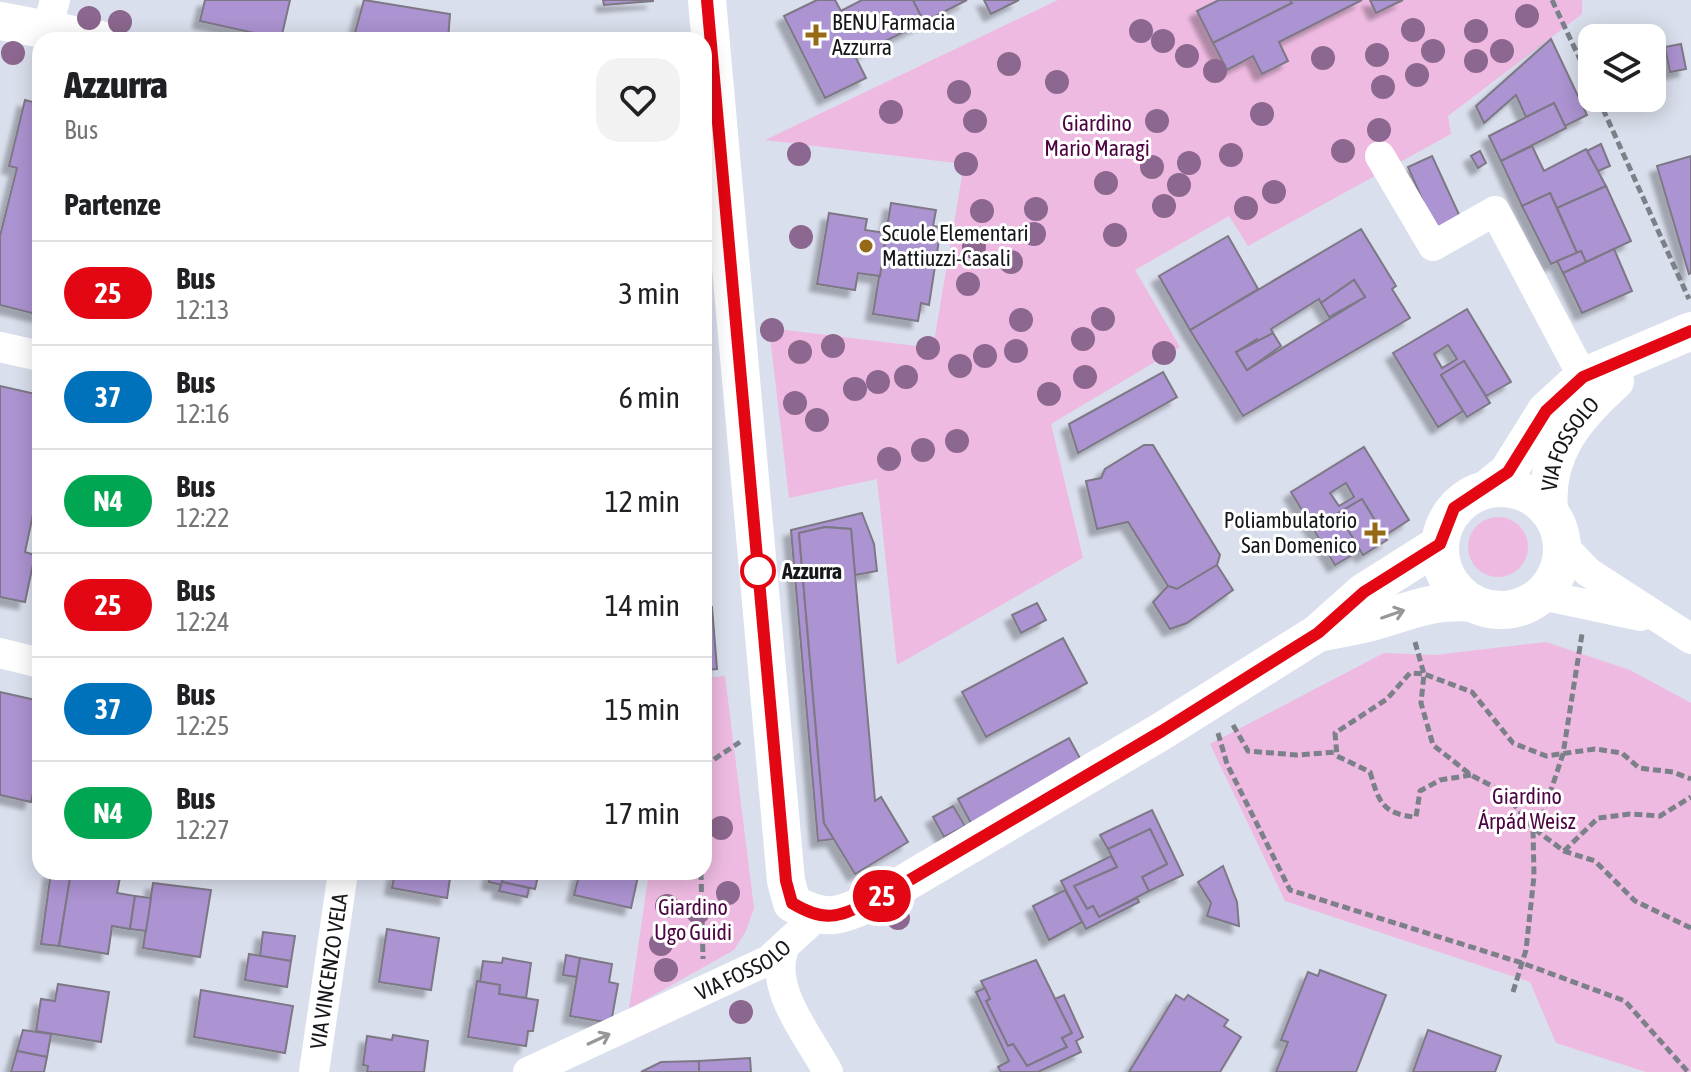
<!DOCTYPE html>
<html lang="it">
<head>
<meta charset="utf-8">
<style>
	:root { --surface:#fff; --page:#f2f2f2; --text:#202124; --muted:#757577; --line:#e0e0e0 }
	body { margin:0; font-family:"Asap Condensed",sans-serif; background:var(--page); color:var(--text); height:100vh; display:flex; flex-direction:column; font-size:30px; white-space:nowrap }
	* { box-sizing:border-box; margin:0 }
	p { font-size:26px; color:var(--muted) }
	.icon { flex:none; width:44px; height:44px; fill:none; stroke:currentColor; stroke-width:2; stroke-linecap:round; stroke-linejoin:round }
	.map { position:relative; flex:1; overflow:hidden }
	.details { position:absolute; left:32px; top:32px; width:680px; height:848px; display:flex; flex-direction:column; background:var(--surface); border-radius:24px; box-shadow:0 4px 20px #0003 }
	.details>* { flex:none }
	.badge { padding:0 16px; border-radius:26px; font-size:28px; line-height:52px }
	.buttons { position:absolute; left:1578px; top:24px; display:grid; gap:16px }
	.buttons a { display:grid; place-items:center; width:88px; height:88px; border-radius:16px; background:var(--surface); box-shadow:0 4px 20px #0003; font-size:40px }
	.map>.badge { position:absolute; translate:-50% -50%; box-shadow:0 0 0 4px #fff }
	h2 { padding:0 32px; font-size:30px; line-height:72px }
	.round { display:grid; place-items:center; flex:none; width:84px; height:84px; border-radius:24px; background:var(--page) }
	.head { display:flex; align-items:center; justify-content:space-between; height:136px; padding:0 32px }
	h1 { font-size:38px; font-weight:800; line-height:60px }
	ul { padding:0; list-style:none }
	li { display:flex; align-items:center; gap:24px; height:104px; padding:0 32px; border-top:2px solid var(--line) }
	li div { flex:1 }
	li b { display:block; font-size:30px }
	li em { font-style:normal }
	li .badge { min-width:88px; font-weight:700; text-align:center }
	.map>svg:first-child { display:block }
	.green { fill:#eebae1 }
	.building { fill:#ac93d1; stroke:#7d7885; stroke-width:2; fill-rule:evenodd; filter:url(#shadow) }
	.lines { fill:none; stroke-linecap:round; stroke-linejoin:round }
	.path { stroke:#7c8089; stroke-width:5; stroke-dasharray:8 4; stroke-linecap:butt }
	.minor { stroke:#fff; stroke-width:30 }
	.tertiary { stroke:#fff; stroke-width:38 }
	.tree { fill:#8c678f }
	.oneway { stroke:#969798 }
	.line-casing { stroke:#fff; stroke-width:18 }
	.line { stroke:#e30613; stroke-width:12 }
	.poi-dot { fill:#966917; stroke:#fff; stroke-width:3 }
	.stop-dot { fill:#fff; stroke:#e30613; stroke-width:4 }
	.labels { text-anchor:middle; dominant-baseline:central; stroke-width:6; stroke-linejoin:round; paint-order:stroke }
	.poi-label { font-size:22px; fill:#15171b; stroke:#fff; text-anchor:start }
	.park-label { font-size:22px; fill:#4c0442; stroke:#fff }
	.street-label { font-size:22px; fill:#15171b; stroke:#fff }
	.stop-label { font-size:22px; font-weight:bold; fill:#15171b; stroke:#fff; text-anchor:start }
</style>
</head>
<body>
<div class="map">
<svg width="1691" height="1072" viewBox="0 0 1691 1072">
	<defs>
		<filter id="shadow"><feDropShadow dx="-7" dy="7" stdDeviation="2" flood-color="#0004"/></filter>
	</defs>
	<rect width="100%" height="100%" fill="#dadfed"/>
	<!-- green -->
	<g class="green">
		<polygon points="1058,0 1582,0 1582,14 1448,116 1451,134 1248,246 1229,216 1135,270 1180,347 1051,424 1083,558 897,665 877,479 789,498 769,328 933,348 964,164 765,140"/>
		<circle cx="1498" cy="547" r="30"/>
		<polygon points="1546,642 1630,670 1691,703 1691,1072 1646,1072 1556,1043 1530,982 1285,901 1210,744 1384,653 1435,655"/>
		<polygon points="725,676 754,908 746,931 734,950 629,1009 649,872 704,872 704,678"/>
	</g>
	<!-- building -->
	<g class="building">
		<polygon points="205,0 290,0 281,39 200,21"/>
		<polygon points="364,0 450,14 448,40 353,40"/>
		<polygon points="603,0 653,0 653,1 604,5"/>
		<polygon points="817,0 835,0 841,11 862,0 913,0 924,22 855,56 866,78 825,98 784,16"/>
		<polygon points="913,0 967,0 924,22"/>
		<polygon points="984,0 1019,0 991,14"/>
		<polygon points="1219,0 1290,0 1292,3 1213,43 1197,11"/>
		<polygon points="1290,0 1362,0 1279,42 1288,61 1262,74 1253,56 1227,70 1213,43 1292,3"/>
		<polygon points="1370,0 1403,0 1376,13"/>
		<polygon points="1551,39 1587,115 1565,126 1554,103 1526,117 1516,95 1484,123 1476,106"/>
		<polygon points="1681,44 1686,69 1670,72 1665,47"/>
		<polygon points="25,100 40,104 40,315 0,305 0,236 17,168 9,166"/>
		<polygon points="1554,103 1566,128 1501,161 1489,136"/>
		<polygon points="1601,144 1610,166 1598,171 1587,151"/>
		<polygon points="1532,146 1544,171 1586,149 1606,186 1557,208 1550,193 1522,206 1501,161"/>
		<polygon points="1480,151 1486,163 1478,168 1471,156"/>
		<polygon points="1432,156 1462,221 1432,235 1423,201 1408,167"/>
		<polygon points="1691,156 1691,273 1689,274 1657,166"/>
		<polygon points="1606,186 1631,241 1586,262 1581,251 1577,253 1557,208"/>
		<polygon points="1550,193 1577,253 1551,264 1522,206"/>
		<polygon points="891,203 936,210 933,226 941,227 929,305 921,303 918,321 873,314"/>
		<polygon points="829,213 867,219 865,230 886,233 880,276 858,273 855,290 817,284"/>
		<path d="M1361,229L1396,286L1392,289L1410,318L1243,416L1190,330ZM1354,280L1365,297L1247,370L1236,352L1257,339L1259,342L1273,333L1271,329L1319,299L1321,303Z"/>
		<polygon points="1228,236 1258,289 1190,330 1159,276"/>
		<polygon points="1614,249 1632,291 1582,313 1563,273"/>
		<polygon points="1581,251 1586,262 1563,273 1557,261"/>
		<polygon points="1354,280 1365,297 1329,317 1321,303"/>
		<path d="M1467,309L1511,382L1486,396L1464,361L1441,375L1463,411L1438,427L1393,353ZM1448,345L1457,359L1442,368L1434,354Z"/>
		<polygon points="1273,333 1281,346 1247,370 1236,352"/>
		<polygon points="1464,361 1490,403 1467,417 1441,375"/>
		<polygon points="1163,372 1177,397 1078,453 1069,424"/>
		<polygon points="0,386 40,395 40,482 25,552 35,555 25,602 0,597"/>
		<polygon points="1144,445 1153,445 1220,555 1217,565 1177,589 1168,586 1128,522 1097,529 1086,481 1101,478 1105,469"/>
		<path d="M1364,447L1409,520L1384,536L1362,499L1338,513L1361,550L1335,565L1291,492ZM1346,483L1354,497L1339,506L1330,493Z"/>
		<polygon points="1362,499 1387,540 1363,555 1338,513"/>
		<polygon points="862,513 874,544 877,571 855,575 851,529 825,527 799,533 824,823 834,839 818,841 791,530"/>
		<polygon points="825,527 851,529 875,801 881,797 908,842 855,874 824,823 799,533"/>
		<polygon points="1217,565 1233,590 1187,623 1170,629 1153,602 1168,586 1177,589"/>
		<polygon points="1037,603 1046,620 1021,633 1012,615"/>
		<polygon points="712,607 717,669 704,670 704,608"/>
		<polygon points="1063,638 1087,683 986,737 962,692"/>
		<polygon points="0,692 40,701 40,761 31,802 0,795"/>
		<polygon points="1069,738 1082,762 973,827 958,799"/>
		<polygon points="953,806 965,826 944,837 933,817"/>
		<polygon points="1152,810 1183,875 1149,891 1142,877 1167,864 1150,829 1108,849 1100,835"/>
		<polygon points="1150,829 1167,864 1142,877 1149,891 1099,917 1093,906 1087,909 1074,886 1117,867 1108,849"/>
		<polygon points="1111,856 1117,867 1074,886 1087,909 1093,906 1099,917 1137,898 1139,902 1086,929 1061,881"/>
		<polygon points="1223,866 1237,902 1239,926 1207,916 1211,903 1198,882"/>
		<polygon points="51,872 71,872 59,946 41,944"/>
		<polygon points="71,872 121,872 117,893 135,896 130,929 112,926 108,954 59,946"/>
		<polygon points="395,872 451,872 447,898 392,888"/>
		<polygon points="491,872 505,872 502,885 489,882"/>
		<polygon points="505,872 539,872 535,889 502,882"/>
		<polygon points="580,872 639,872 631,908 574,895"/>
		<polygon points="502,882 529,888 527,897 499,891"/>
		<polygon points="153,883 211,890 200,957 143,948"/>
		<polygon points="1065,890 1082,922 1049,940 1033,906"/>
		<polygon points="135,896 151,898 146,931 130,929"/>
		<polygon points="387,929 439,938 431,990 379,982"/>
		<polygon points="263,932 295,936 291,961 260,956"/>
		<polygon points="249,954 291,961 287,987 245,980"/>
		<polygon points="566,955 580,958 577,977 563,975"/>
		<polygon points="503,958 531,963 526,998 499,994 500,985 480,982 483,961 502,963"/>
		<polygon points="580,958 612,964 609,982 618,984 611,1023 570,1016"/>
		<polygon points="1036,960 1072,1033 1062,1038 1067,1047 1027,1066 1013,1044 1008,1046 986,1001 990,999 981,981"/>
		<polygon points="1320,970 1386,995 1356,1072 1276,1072 1288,1042 1281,1040 1308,972 1318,976"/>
		<polygon points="477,981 500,985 499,994 538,1000 533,1031 528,1031 526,1046 468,1037"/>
		<polygon points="58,984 109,992 101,1042 36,1031 41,999 55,1001"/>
		<polygon points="985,988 990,999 986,1001 1008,1046 1013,1044 1027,1066 1067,1047 1062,1038 1072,1033 1055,999 1064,995 1083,1037 1076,1041 1081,1052 1038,1072 1001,1072 998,1067 1009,1061 976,992"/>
		<polygon points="201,990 293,1006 285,1053 194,1037"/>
		<polygon points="1176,995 1184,1000 1188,995 1228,1020 1224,1026 1241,1037 1220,1072 1129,1072"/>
		<polygon points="23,1030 51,1034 47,1057 17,1051"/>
		<polygon points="1428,1030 1501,1056 1495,1072 1413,1072"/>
		<polygon points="393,1035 428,1041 424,1072 367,1072 368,1066 363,1065 367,1036 392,1040"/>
		<polygon points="17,1051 47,1057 44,1072 11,1072"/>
		<polygon points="750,1058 751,1072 699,1072 699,1061"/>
		<polygon points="699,1061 699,1072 641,1072 661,1062"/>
	</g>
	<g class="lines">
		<!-- path -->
		<g class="path">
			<polyline points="1552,0 1592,85"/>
			<polyline points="1598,98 1689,299"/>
			<polyline points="1415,642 1424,674 1421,703 1433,745 1471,775 1505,793 1533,828 1564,851 1595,861 1635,901 1691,928"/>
			<polyline points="1233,725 1248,751 1297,755 1337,752"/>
			<polyline points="1218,733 1227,764 1290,890 1522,963 1625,1001 1688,1072"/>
			<polyline points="704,766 740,742"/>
			<path d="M1471,775L1440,780L1420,791L1416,817C1382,814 1379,802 1370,772L1337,756L1335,733L1387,699L1410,673L1424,674L1472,692L1513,743L1546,756L1595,749L1622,753L1639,768L1673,772L1691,779"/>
			<polyline points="1564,851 1598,818 1630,814 1660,816 1691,797"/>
			<polyline points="701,872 703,959"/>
			<polyline points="1513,992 1526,950 1534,876 1533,828 1543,814 1563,754 1582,634"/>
		</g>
		<!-- minor -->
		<g class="minor">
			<polyline points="47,30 55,0"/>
			<polyline points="1380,156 1433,246 1495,211 1583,377"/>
			<polyline points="0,347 40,356"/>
			<polyline points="1562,545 1588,572 1691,639"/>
			<polyline points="1542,595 1641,616"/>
			<polyline points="0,653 40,663"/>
			<path d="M784,948C768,989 809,1036 828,1072"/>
			<path id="s1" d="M314,1072L343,872"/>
			<path id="s2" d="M528,1072L769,960L816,917"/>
		</g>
		<!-- tertiary -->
		<g class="tertiary">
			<path d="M707,0L786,881L792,903C830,925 843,914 881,897L1162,731L1318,633L1364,592L1440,544"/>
			<polyline points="0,21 100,40"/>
			<circle cx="1501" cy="549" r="61"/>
			<polyline points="1487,489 1508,472 1546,411 1583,377 1691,331"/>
			<path id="s3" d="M1549,511C1544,454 1574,418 1615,381"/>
			<path d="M1319,633C1338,629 1357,626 1375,621C1410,611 1435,599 1472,603"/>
		</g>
	</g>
	<!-- trees -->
	<g class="tree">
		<circle cx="1527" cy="16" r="12"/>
		<circle cx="89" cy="18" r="12"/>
		<circle cx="120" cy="22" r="12"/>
		<circle cx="1413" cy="30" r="12"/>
		<circle cx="1141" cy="31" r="12"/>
		<circle cx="1476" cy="31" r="12"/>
		<circle cx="1163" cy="41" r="12"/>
		<circle cx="1433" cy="51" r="12"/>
		<circle cx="1502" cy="51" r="12"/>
		<circle cx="13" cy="53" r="12"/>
		<circle cx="1377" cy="55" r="12"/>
		<circle cx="1187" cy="56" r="12"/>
		<circle cx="1323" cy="58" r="12"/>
		<circle cx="1476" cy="61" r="12"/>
		<circle cx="1009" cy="64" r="12"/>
		<circle cx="1215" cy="71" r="12"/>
		<circle cx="1417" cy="75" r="12"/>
		<circle cx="1057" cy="82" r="12"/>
		<circle cx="1383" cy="87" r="12"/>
		<circle cx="959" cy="92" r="12"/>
		<circle cx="891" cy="112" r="12"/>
		<circle cx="1262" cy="114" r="12"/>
		<circle cx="975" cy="121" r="12"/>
		<circle cx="1157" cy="121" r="12"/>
		<circle cx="1379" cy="130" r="12"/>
		<circle cx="1343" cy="151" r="12"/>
		<circle cx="799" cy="154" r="12"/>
		<circle cx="1231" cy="155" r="12"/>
		<circle cx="1189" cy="163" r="12"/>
		<circle cx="966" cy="164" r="12"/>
		<circle cx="1152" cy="167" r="12"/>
		<circle cx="1106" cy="183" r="12"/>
		<circle cx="1179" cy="185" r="12"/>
		<circle cx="1274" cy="192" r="12"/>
		<circle cx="1164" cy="206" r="12"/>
		<circle cx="1246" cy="208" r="12"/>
		<circle cx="1036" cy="209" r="12"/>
		<circle cx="982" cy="211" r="12"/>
		<circle cx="1034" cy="234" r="12"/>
		<circle cx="1115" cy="235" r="12"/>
		<circle cx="801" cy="237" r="12"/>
		<circle cx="974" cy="247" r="12"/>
		<circle cx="1011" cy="262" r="12"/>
		<circle cx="968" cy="284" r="12"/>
		<circle cx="1103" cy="319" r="12"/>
		<circle cx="1021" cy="320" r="12"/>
		<circle cx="772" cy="330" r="12"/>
		<circle cx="1083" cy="339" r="12"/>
		<circle cx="833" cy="346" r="12"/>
		<circle cx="928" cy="348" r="12"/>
		<circle cx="1016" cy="351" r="12"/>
		<circle cx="800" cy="352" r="12"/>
		<circle cx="1164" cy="353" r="12"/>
		<circle cx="985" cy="356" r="12"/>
		<circle cx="960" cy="366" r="12"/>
		<circle cx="906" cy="377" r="12"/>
		<circle cx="1085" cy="377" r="12"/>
		<circle cx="878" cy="382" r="12"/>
		<circle cx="855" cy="389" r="12"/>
		<circle cx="1049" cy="394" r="12"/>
		<circle cx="795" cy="403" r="12"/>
		<circle cx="817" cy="420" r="12"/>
		<circle cx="957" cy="441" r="12"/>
		<circle cx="923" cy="450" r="12"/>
		<circle cx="889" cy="459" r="12"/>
		<circle cx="721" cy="828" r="12"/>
		<circle cx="728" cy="893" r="12"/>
		<circle cx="667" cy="906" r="12"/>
		<circle cx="698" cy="912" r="12"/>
		<circle cx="898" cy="918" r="12"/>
		<circle cx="661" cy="944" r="12"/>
		<circle cx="666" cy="970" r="12"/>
		<circle cx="741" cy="1012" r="12"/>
	</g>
	<!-- one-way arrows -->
	<defs><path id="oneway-shaft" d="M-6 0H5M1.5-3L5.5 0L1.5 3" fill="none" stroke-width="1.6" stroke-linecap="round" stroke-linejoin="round" transform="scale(2)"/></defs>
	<g class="oneway">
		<use href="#oneway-shaft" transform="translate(1393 614) rotate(-19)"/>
		<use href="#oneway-shaft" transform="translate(599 1039) rotate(-25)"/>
	</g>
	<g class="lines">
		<defs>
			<path id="line" d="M707,0L786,881L792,903C830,926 842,914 881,897L1162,731L1318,633L1364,592L1440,544L1454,508L1508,472L1546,411L1583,377L1691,331"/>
		</defs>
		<!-- line casing -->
		<use href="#line" class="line-casing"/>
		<!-- line -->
		<use href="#line" class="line"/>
	</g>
	<!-- markers -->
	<g class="poi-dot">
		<path d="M812 23h8v8h8v8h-8v8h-8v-8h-8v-8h8z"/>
		<circle cx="866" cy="246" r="8"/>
		<path d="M1371 521h8v8h8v8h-8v8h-8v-8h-8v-8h8z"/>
	</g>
	<circle class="stop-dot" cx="758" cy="571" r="16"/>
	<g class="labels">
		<!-- poi labels -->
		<g class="poi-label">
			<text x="832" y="22">BENU Farmacia<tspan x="832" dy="25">Azzurra</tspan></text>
			<text x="882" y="233">Scuole Elementari<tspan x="882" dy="25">Mattiuzzi-Casali</tspan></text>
			<text x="1357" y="520" text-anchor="end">Poliambulatorio<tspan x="1357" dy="25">San Domenico</tspan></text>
		</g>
		<!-- park labels -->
		<g class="park-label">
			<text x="1097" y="123">Giardino<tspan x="1097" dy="25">Mario Maragi</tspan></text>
			<text x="1527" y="796">Giardino<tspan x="1527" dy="25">Árpád Weisz</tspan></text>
			<text x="693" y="907">Giardino<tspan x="693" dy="25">Ugo Guidi</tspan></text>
		</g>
		<!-- street labels -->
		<g class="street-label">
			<text stroke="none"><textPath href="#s3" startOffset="72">VIA FOSSOLO</textPath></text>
			<text stroke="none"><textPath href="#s2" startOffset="238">VIA FOSSOLO</textPath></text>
			<text stroke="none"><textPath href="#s1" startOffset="102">VIA VINCENZO VELA</textPath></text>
		</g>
		<!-- stop labels -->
		<g class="stop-label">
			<text x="782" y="571">Azzurra</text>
		</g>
	</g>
</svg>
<div class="buttons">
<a><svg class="icon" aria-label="layers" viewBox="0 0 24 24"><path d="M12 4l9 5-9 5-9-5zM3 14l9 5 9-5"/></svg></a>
</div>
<b class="badge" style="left:882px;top:896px;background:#e30613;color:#fff">25</b>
<section class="details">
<div class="head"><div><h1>Azzurra</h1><p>Bus</p></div><a class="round"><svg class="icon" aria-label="heart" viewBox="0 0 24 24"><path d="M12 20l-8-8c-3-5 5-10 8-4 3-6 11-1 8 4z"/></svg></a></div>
<h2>Partenze</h2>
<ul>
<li><span class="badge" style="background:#e30613;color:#fff">25</span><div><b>Bus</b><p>12:13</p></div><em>3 min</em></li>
<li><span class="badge" style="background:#0072bc;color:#fff">37</span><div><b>Bus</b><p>12:16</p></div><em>6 min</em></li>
<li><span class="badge" style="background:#00a651;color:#fff">N4</span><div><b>Bus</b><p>12:22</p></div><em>12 min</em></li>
<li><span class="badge" style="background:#e30613;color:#fff">25</span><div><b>Bus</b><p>12:24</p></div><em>14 min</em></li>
<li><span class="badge" style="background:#0072bc;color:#fff">37</span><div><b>Bus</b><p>12:25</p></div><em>15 min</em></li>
<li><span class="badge" style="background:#00a651;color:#fff">N4</span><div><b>Bus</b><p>12:27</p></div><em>17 min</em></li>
</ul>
</section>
</div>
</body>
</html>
